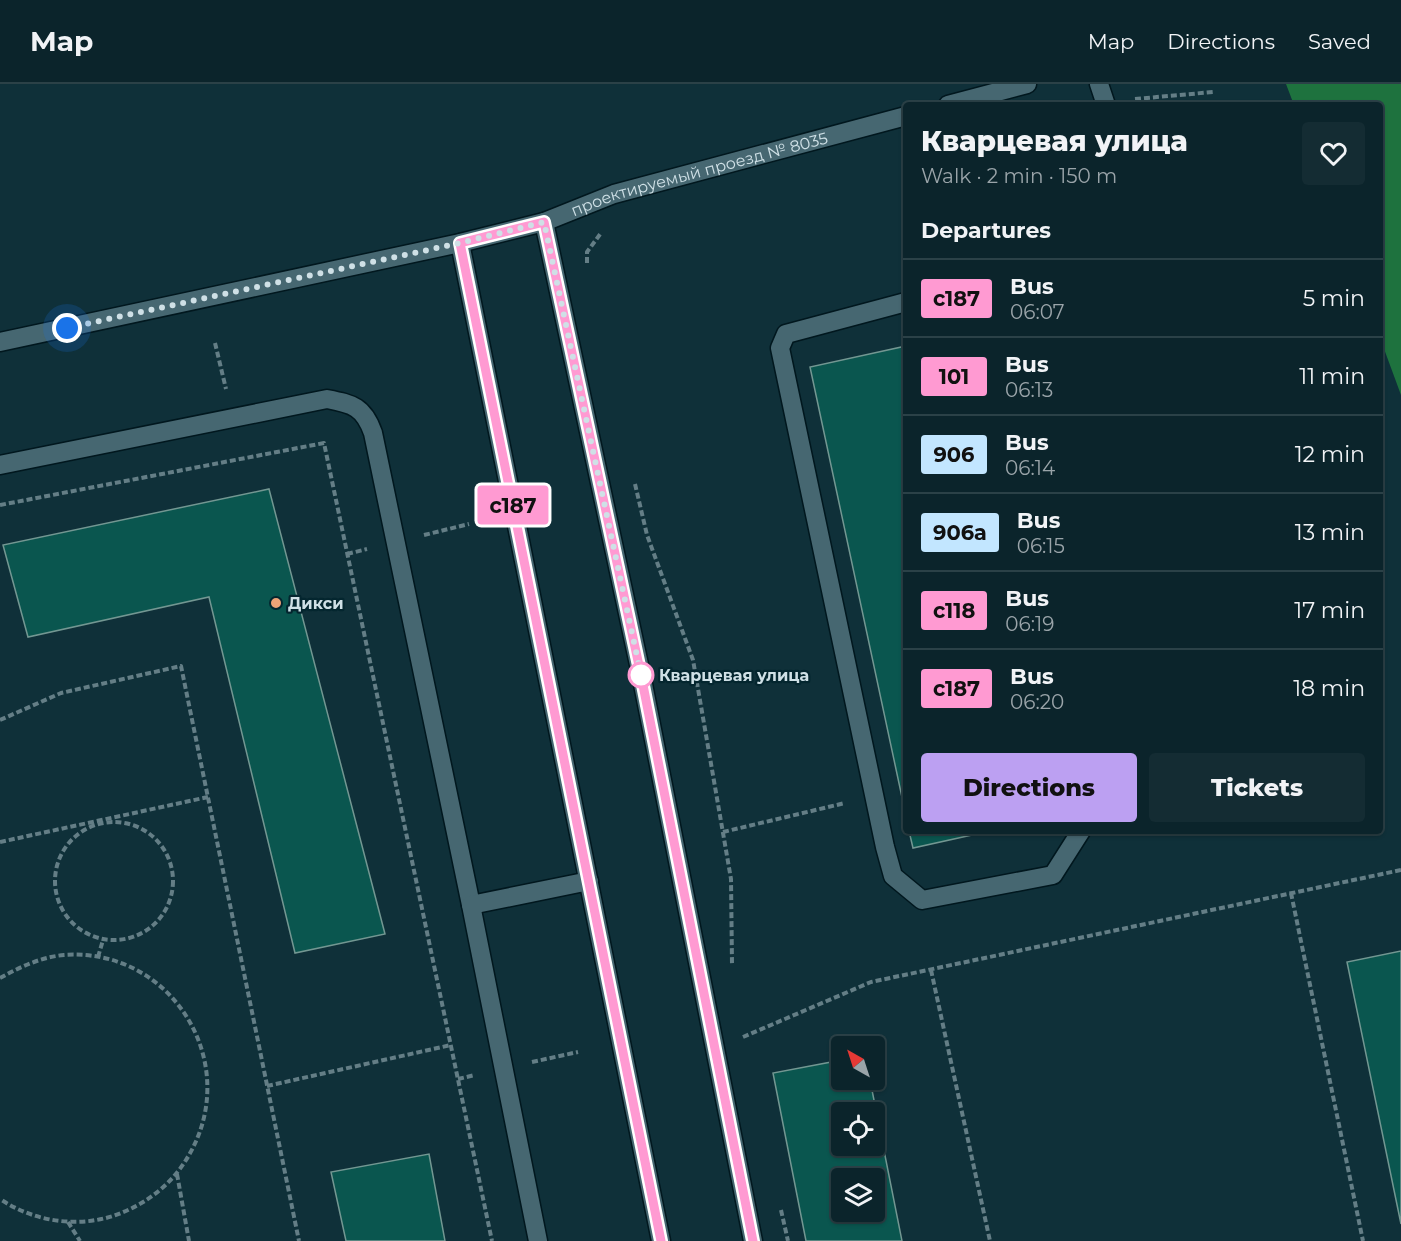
<!DOCTYPE html>
<html lang="en">
<head>
<meta charset="utf-8">
<style>
	:root { --surface:#0b242b; --page:#142c33; --text:#f1f3f6; --muted:#9aa4a9; --line:#2b4147; --accent:#bca0f2 }
	body { margin:0; font-family:Montserrat,sans-serif; background:var(--page); color:var(--text); height:100vh; display:flex; flex-direction:column; font-size:22px; white-space:nowrap }
	* { box-sizing:border-box; margin:0 }
	p { font-size:20px; color:var(--muted) }
	.icon { flex:none; width:33px; height:33px; fill:none; stroke:currentColor; stroke-width:2; stroke-linecap:round; stroke-linejoin:round }
	.map { position:relative; flex:1; overflow:hidden }
	.drawer { position:absolute; left:903px; top:18px; width:480px; height:732px; display:flex; flex-direction:column; background:var(--surface); border-radius:6px; box-shadow:0 2px 4px #0004,0 0 0 2px var(--line) }
	.drawer>* { flex:none }
	.badge { padding:0 12px; border-radius:4px; font-size:21px; line-height:39px }
	.needle { width:39px; rotate:321deg }
	.controls { position:absolute; left:831px; top:952px; display:grid; gap:12px }
	.controls a { display:grid; place-items:center; width:54px; height:54px; border-radius:6px; background:var(--surface); box-shadow:0 2px 4px #0004,0 0 0 2px var(--line); font-size:30px }
	.you { position:absolute; width:30px; height:30px; margin:-15px; border:4px solid #fff; border-radius:50%; background:#1a73e8; box-shadow:0 0 0 9px #1a73e833 }
	.map>.badge { position:absolute; translate:-50% -50%; box-shadow:0 0 0 3px #fff }
	h2 { padding:0 18px; font-size:22px; line-height:54px }
	.round { display:grid; place-items:center; flex:none; width:63px; height:63px; border-radius:6px; background:var(--page) }
	.headline { display:flex; align-items:center; justify-content:space-between; height:102px; padding:0 18px }
	h1 { font-size:28px; font-weight:800; line-height:45px }
	.cta { display:flex; gap:12px; margin-top:auto; padding:12px 18px }
	.cta a { flex:1; height:69px; border-radius:6px; background:var(--accent); color:#111; font-size:24px; font-weight:800; line-height:69px; text-align:center }
	.cta a+a { background:var(--page); color:var(--text) }
	ul { padding:0; list-style:none }
	li { display:flex; align-items:center; gap:18px; height:78px; padding:0 18px; border-top:2px solid var(--line) }
	li div { flex:1 }
	li b { display:block; font-size:22px }
	li em { font-style:normal }
	li .badge { min-width:66px; font-weight:700; text-align:center }
	header { display:flex; align-items:center; gap:36px; box-sizing:border-box; height:84px; padding:0 30px; background:var(--surface); border-bottom:2px solid var(--line) }
	header strong { font-size:28px }
	nav { display:flex; gap:33px; margin-inline-start:auto; font-size:21px }
	.map>svg:first-child { display:block }
	.forest { fill:#1e723e }
	.building { fill:#0a564f; stroke:#739792; stroke-width:1.5; fill-rule:evenodd }
	.lines { fill:none; stroke-linecap:round; stroke-linejoin:round }
	.minor-casing { stroke:#01171e; stroke-width:21 }
	.path { stroke:#647e86; stroke-width:4; stroke-dasharray:6 3; stroke-linecap:butt }
	.minor { stroke:#466771; stroke-width:18 }
	.line-casing { stroke:#fff; stroke-width:14 }
	.line { stroke:#ff9ad2; stroke-width:9 }
	.walk { stroke:#cfe0e6; stroke-width:6; stroke-dasharray:0 10.8 }
	.poi-dot { fill:#efa377; stroke:#04262f; stroke-width:2 }
	.stop-dot { fill:#fff; stroke:#ff9ad2; stroke-width:3 }
	.labels { text-anchor:middle; dominant-baseline:central; stroke-width:4.5; stroke-linejoin:round; paint-order:stroke }
	.street-label { font-size:16px; fill:#cfe0e6; stroke:#04262f }
	.poi-label { font-size:16px; font-weight:bold; fill:#cfe0e6; stroke:#04262f; text-anchor:start }
	.stop-label { font-size:16px; font-weight:bold; fill:#cfe0e6; stroke:#04262f; text-anchor:start }
</style>
</head>
<body>
<header>
<strong>Map</strong>
<nav><a>Map</a><a>Directions</a><a>Saved</a></nav>
</header>
<div class="map">
<svg width="1401" height="1157" viewBox="0 0 1401 1157">
	<rect width="100%" height="100%" fill="#0f3039"/>
	<!-- forest -->
	<polygon class="forest" points="1286,0 1401,0 1401,311 1380,254 1380,21 1294,21"/>
	<!-- building -->
	<g class="building">
		<polygon points="906,262 906,732 810,283"/>
		<polygon points="269,405 385,850 295,869 209,513 28,553 3,461"/>
		<polygon points="909,747 990,747 913,764"/>
		<polygon points="1401,867 1401,1140 1347,878"/>
		<path d="M842,976V996H870L902,1157H806L773,989ZM842,1029H874V1062H842ZM842,1095H874V1128H842Z"/>
		<polygon points="429,1070 445,1157 346,1157 331,1088"/>
	</g>
	<g class="lines">
		<defs>
			<g id="minor">
				<polyline points="1099,0 1106,21"/>
				<polyline points="948,21 1027,0"/>
				<polyline points="544,138 641,590 753,1157"/>
				<polyline points="460,159 661,1157"/>
				<polyline points="906,218 786,250 780,264 885,763 893,792 922,816 1053,791 1081,747"/>
				<path id="s1" d="M0,258L460,159L544,138L614,110L906,32"/>
				<path d="M0,381L327,315C353,320 364,323 373,349L471,821"/>
				<polyline points="538,1157 471,821 589,797"/>
			</g>
		</defs>
		<!-- minor casing -->
		<use href="#minor" class="minor-casing"/>
		<!-- path -->
		<g class="path">
			<polyline points="1135,15 1213,8"/>
			<polyline points="587,179 587,168 601,149"/>
			<polyline points="215,259 226,305"/>
			<polyline points="635,400 647,451 693,576 731,795 732,880"/>
			<polyline points="0,421 324,359 492,1157"/>
			<polyline points="424,451 469,440"/>
			<polyline points="347,470 367,465"/>
			<polyline points="0,636 61,609 181,582 299,1157"/>
			<circle cx="114" cy="797" r="59"/>
			<polyline points="723,748 845,719"/>
			<polyline points="0,758 208,713"/>
			<polyline points="1291,809 1363,1157"/>
			<polyline points="98,873 103,856"/>
			<polyline points="931,886 990,1157"/>
			<path d="M0,894C20,883 41,873 64,871C171,863 243,978 189,1071C172,1101 145,1121 113,1132C75,1144 33,1137 0,1115"/>
			<polyline points="743,953 871,898 1401,786"/>
			<polyline points="532,978 578,968"/>
			<polyline points="458,995 475,991"/>
			<polyline points="267,1002 451,961"/>
			<polyline points="177,1090 189,1157"/>
			<polyline points="781,1126 788,1157"/>
			<polyline points="68,1138 80,1157"/>
		</g>
		<!-- minor -->
		<use href="#minor" class="minor"/>
	</g>
	<g class="lines">
		<defs>
			<polyline id="line" points="661,1157 460,159 544,138 641,591 753,1157"/>
		</defs>
		<!-- line casing -->
		<use href="#line" class="line-casing"/>
		<!-- line -->
		<use href="#line" class="line"/>
		<!-- walk -->
		<polyline class="walk" points="67,244 460,159 544,138 641,591"/>
	</g>
	<!-- markers -->
	<circle class="poi-dot" cx="276" cy="519" r="6"/>
	<circle class="stop-dot" cx="641" cy="591" r="12"/>
	<g class="labels">
		<!-- street labels -->
		<g class="street-label">
			<text stroke="none"><textPath href="#s1" startOffset="720">проектируемый проезд № 8035</textPath></text>
		</g>
		<!-- poi labels -->
		<g class="poi-label">
			<text x="288" y="519">Дикси</text>
		</g>
		<!-- stop labels -->
		<g class="stop-label">
			<text x="659" y="591">Кварцевая улица</text>
		</g>
	</g>
</svg>
<div class="controls">
<a><svg class="needle" viewBox="-14 -14 28 28"><path d="M0-13l5 13h-10z" fill="#e53935"/><path d="M0 13l5-13h-10z" fill="#9aa4a9"/></svg></a>
<a><svg class="icon" aria-label="locate" viewBox="0 0 24 24"><circle cx="12" cy="12" r="6"/><path d="M12 2v4M12 18v4M2 12h4M18 12h4"/></svg></a>
<a><svg class="icon" aria-label="layers" viewBox="0 0 24 24"><path d="M12 4l9 5-9 5-9-5zM3 14l9 5 9-5"/></svg></a>
</div>
<div class="you" style="left:67px;top:244px"></div>
<b class="badge" style="left:513px;top:421px;background:#ff9ad2;color:#111">с187</b>
<section class="drawer">
<div class="headline"><div><h1>Кварцевая улица</h1><p>Walk · 2 min · 150 m</p></div><a class="round"><svg class="icon" aria-label="heart" viewBox="0 0 24 24"><path d="M12 20l-8-8c-3-5 5-10 8-4 3-6 11-1 8 4z"/></svg></a></div>
<h2>Departures</h2>
<ul>
<li><span class="badge" style="background:#ff9ad2;color:#111">с187</span><div><b>Bus</b><p>06:07</p></div><em>5 min</em></li>
<li><span class="badge" style="background:#ff9ad2;color:#111">101</span><div><b>Bus</b><p>06:13</p></div><em>11 min</em></li>
<li><span class="badge" style="background:#c2e6ff;color:#111">906</span><div><b>Bus</b><p>06:14</p></div><em>12 min</em></li>
<li><span class="badge" style="background:#c2e6ff;color:#111">906а</span><div><b>Bus</b><p>06:15</p></div><em>13 min</em></li>
<li><span class="badge" style="background:#ff9ad2;color:#111">с118</span><div><b>Bus</b><p>06:19</p></div><em>17 min</em></li>
<li><span class="badge" style="background:#ff9ad2;color:#111">с187</span><div><b>Bus</b><p>06:20</p></div><em>18 min</em></li>
</ul>
<div class="cta"><a>Directions</a><a>Tickets</a></div>
</section>
</div>
</body>
</html>
